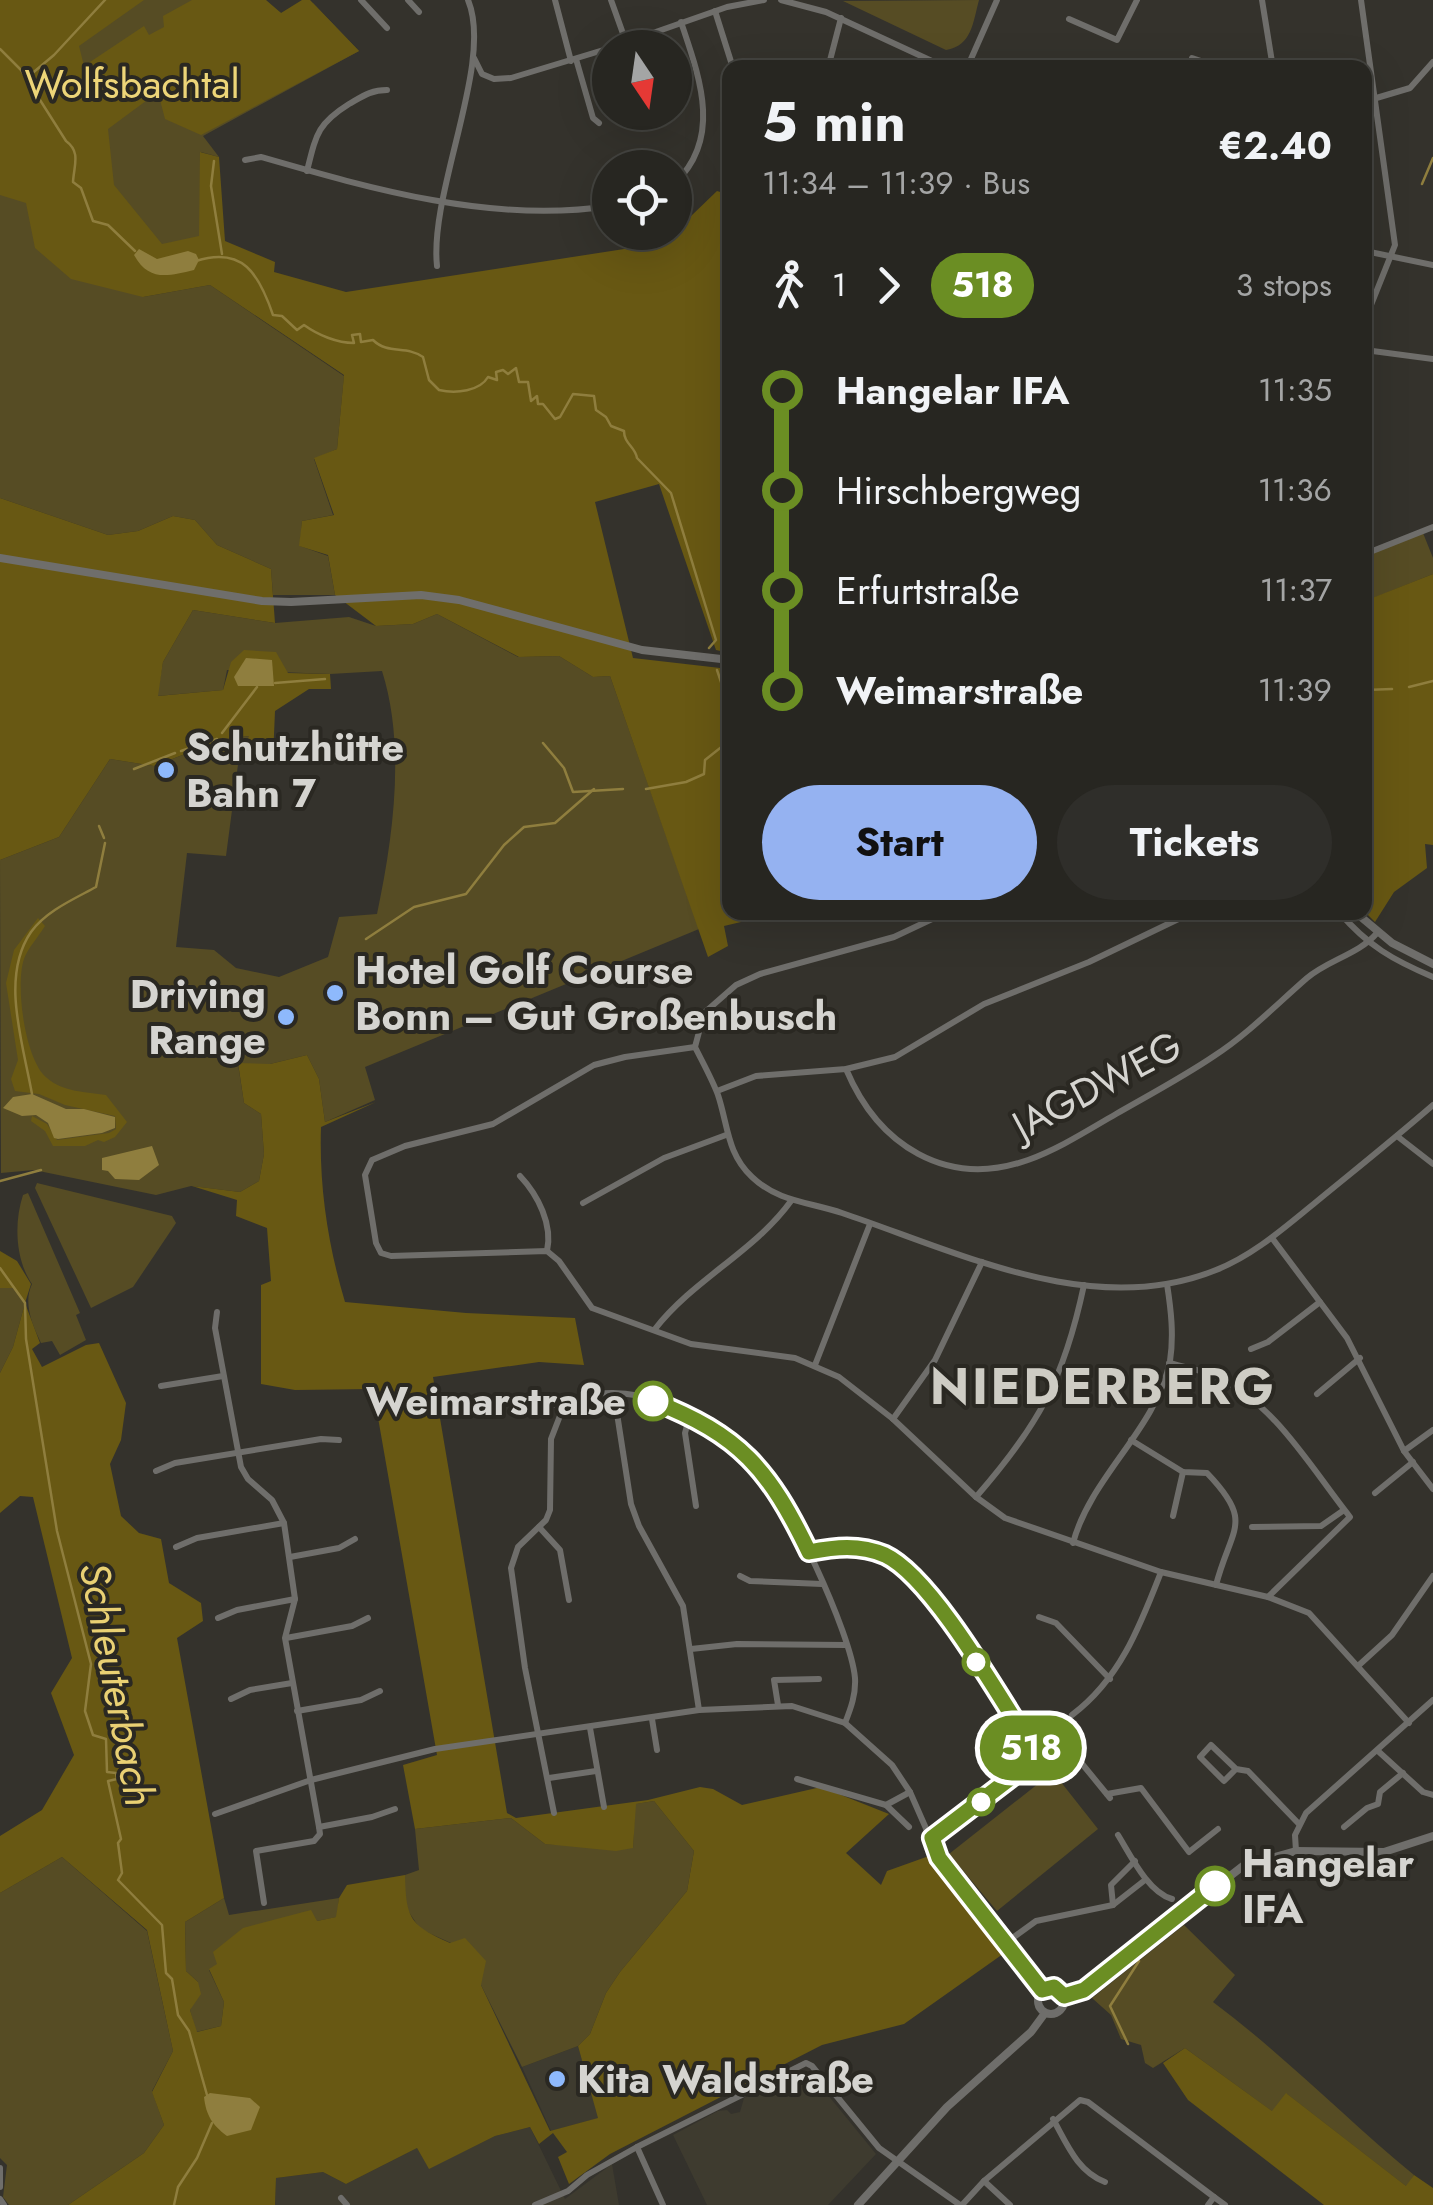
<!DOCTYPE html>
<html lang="en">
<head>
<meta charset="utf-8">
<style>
	:root { --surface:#272621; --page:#2f2e2a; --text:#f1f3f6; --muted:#a4a5a5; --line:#43433f; --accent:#95b2f1 }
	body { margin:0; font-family:Jost,sans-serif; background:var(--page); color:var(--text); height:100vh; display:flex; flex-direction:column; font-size:38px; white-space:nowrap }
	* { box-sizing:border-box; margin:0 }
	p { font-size:32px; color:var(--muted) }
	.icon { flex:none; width:55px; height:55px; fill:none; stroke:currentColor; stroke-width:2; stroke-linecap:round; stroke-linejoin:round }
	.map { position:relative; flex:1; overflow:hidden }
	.side { position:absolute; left:722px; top:60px; width:650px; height:860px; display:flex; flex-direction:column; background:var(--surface); border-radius:20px; box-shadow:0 10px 40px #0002,0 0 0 2px var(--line) }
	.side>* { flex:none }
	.badge { padding:0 20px; border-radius:32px; font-size:35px; line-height:65px }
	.needle { width:65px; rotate:167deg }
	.buttons { position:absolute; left:592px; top:30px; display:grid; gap:20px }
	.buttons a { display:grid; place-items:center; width:100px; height:100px; border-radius:50%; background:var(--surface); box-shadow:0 10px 40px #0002,0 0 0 2px var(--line); font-size:50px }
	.map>.badge { position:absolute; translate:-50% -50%; box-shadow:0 0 0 5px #fff }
	.legs { display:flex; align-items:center; gap:15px; height:110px; padding:0 40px; font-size:32px }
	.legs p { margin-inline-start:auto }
	.overview { display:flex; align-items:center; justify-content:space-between; height:170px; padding:0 40px }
	h1 { font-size:55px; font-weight:700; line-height:75px }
	.button { display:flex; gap:20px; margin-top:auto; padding:20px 40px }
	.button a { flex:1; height:115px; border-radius:60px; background:var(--accent); color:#111; font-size:40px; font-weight:700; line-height:115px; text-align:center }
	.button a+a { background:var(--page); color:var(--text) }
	ul { padding:0 40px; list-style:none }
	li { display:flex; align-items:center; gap:35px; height:100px; font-size:38px }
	li i { display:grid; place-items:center; width:15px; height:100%; margin:0 12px; background:currentColor }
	li i::after { content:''; width:25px; height:25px; margin:-12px; border:8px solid; border-radius:50%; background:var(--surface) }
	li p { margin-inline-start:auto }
	li:first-child i { background:linear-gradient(#0000 50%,currentColor 0) }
	li:last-child i { background:linear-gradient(currentColor 50%,#0000 0) }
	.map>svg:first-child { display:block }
	.built { fill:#3e3b2f }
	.green { fill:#564c24 }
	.forest { fill:#685813 }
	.water { fill:#8f7e3e }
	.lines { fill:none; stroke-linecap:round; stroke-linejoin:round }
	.stream { stroke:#8f7e3e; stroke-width:2.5 }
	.minor { stroke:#6f6e6b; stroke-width:6 }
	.tertiary { stroke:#6f6e6b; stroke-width:8 }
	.line-1-casing { stroke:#fff; stroke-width:22 }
	.line-1 { stroke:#6b8e23; stroke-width:15 }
	.poi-dot { fill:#8eb9fc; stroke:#2a2822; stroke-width:4 }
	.stop-1-dot { fill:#fff; stroke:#6b8e23; stroke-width:5 }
	.labels { text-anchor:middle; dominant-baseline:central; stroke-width:8; stroke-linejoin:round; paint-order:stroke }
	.park-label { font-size:40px; fill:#edd578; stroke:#2a2822 }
	.poi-label { font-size:40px; font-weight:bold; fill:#d5d4d0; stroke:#2a2822; text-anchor:start }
	.street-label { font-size:40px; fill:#d5d4d0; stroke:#2a2822 }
	.stop-label { font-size:40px; font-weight:bold; fill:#d5d4d0; stroke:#2a2822; text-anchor:end }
	.water-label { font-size:42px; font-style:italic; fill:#e9d073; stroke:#2a2822 }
	.district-label { font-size:50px; font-weight:bold; letter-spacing:2.5px; fill:#ceccc4; stroke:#2a2822 }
</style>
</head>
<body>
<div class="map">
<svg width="1433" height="2205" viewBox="0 0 1433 2205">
	<rect width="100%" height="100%" fill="#34322c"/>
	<!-- built -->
	<g class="built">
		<polygon points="578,2046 599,2118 551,2131 522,2067"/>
		<polygon points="802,2071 810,2073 876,2154 828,2205 707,2205 673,2135 718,2111 727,2110 731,2114 740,2112 744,2098"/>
		<polygon points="530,2127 565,2199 612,2164 619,2205 275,2205 276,2178 323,2172 346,2184 417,2148 429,2168 495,2136"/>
	</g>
	<!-- green -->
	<g class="green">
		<polygon points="0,0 263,0 288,18 313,3 359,51 203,136 219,157 201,152 210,252 171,242 143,297 210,285 344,376 337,449 314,459 333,515 302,521 300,546 328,556 335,595 273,595 271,569 217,545 195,520 173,516 138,531 108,535 0,498"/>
		<path d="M979,0C973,22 972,46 946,50L843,1Z"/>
		<polygon points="1423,533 1433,558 1433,574 1366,601 1365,556"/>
		<path d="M193,610L275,623L349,617L376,626L413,624L437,614L518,657L559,656L593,677L610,676L699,929L365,1067L375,1100L325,1122L319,1079L307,1055L270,1064H238L244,1103L261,1114L264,1154L259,1181L240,1192L191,1186L156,1195L34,1170L1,1173L0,860L59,837L110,759L154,766L224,739L250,736L239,757L226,856L187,853L176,947L214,950L236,968L279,977L328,957L339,917L377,914C393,838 406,746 382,671L330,674L227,670L223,690L157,696L163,662Z"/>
		<polygon points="37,1183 172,1216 176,1223 133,1287 91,1308 35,1188"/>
		<path d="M28,1193L80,1313L76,1315L86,1340L60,1355L52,1341L41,1343C32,1324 23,1303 32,1284C15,1259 14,1222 23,1195Z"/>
		<polygon points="0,1288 15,1288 25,1303 13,1347 0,1373"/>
		<polygon points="1053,1772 1098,1829 997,1911 949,1854"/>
		<polygon points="654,1801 694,1851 687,1891 620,1972 606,1993 590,2034 578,2046 522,2067 481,1985 451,1943 420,1929 405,1906 405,1875 419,1870 415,1829 511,1818 545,1844 633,1848 635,1804"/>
		<polygon points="62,1857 147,1931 173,2051 152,2091 164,2125 144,2153 68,2205 9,2205 3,2197 7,2165 0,2158 0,1893"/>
		<polygon points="224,1898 229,1915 339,1898 337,1917 317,1921 209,1970 224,2002 221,2026 196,2032 190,2010 198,1982 186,1971 185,1922"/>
		<path d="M1184,1925L1235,1975L1213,2002C1284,2055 1345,2118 1414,2175L1407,2187L1287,2094L1273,2112L1185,2048L1153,2068L1145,2063L1141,2045L1121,2039L1111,2015L1092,1998Z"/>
	</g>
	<!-- forest -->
	<g class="forest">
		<polygon points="0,0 144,0 79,46 84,66 144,26 149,35 164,27 163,16 192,0 266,0 281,13 302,0 310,0 359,51 201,135 165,119 158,92 108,129 114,185 162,244 199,236 200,152 219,157 225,241 275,262 274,272 346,292 663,243 717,191 730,195 730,653 716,650 659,484 595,502 633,658 729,669 730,912 765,913 758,918 724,926 728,946 708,957 610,676 593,677 559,656 519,657 437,614 413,624 376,626 335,595 328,555 299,546 302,521 334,515 314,458 337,449 344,375 210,285 143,297 71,279 35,248 26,203 0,195"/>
		<polygon points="0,498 108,535 138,531 173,516 195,520 217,545 271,569 275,623 193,610 163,662 158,696 223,690 231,662 244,650 276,652 288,673 330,674 331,689 309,689 275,711 273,758 239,757 249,736 224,739 154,766 110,759 59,837 0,860"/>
		<polygon points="1433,574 1433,845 1425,844 1427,868 1394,892 1375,922 1365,912 1365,598 1367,600"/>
		<path d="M38,918L45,926C39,936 28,948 24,959C15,985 25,1061 47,1078C63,1092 86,1092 106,1095L127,1122L115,1137L104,1142L98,1140L85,1146H53L45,1131L31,1121L32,1116L47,1124L57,1140L109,1133L116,1129L115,1116L65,1105L39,1094L15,1091L11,1079L18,1060L6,983L14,950Z"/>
		<path d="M307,1055L319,1079L325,1122L376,1102L321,1127C319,1187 328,1245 345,1302L466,1313L575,1318L584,1365L539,1362L433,1377L507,1813L516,1818L648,1800L700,1787L713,1789L742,1805L821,1787L889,1814L846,1853L881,1885L887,1871L929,1856L1010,1949L904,2024L822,2045L610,2154L569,2184L558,2157L567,2152L553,2133L539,2144L530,2127L495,2136L429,2169L417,2148L346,2184L323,2172L276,2178L275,2205H68L144,2153L164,2125L152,2092L173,2051L147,1930L62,1857L0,1893V1836L42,1810L74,1755L51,1693L72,1658L33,1497L20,1496L0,1513V1373L13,1347L25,1303L15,1288H0V1251L17,1261L31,1284L25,1303L40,1343L32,1349L42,1367L86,1345L99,1343L126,1403L121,1440L110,1464L121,1516L139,1533L161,1539L169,1583L201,1603L203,1621L177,1638L224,1898L185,1922L186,1971L198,1982L201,1994L190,2010L197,2032L221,2026L224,2002L209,1969L217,1964L213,1952L243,1928L311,1910L317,1921L336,1917L339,1898L347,1885L405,1875C406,1919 410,1925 450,1943L465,1938L486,1961L481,1985L550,2131L598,2118L578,2046L590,2034L606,1993L620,1972L687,1891L694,1851L654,1801L636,1804L633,1848L616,1851L545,1844L511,1818L415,1829L403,1765L437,1755L373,1389L295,1390L261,1384V1285L271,1281L267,1228L236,1216L237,1200L192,1186L240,1192L259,1181L264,1154L261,1114L244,1103L238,1063L270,1064Z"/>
		<polygon points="1185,2048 1272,2111 1286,2093 1406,2186 1414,2175 1433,2188 1433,2205 1324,2205 1188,2100 1163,2063"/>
	</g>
	<!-- water -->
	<g class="water">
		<path d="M139,249L157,259L188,251L196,254L199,260L194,270C168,276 149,282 134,255Z"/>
		<polygon points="246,658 272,660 274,686 238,686 234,677"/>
		<polygon points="32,1094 66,1109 84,1109 115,1117 115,1128 102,1133 58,1139 54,1138 48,1123 36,1115 22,1116 3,1108 13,1097"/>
		<polygon points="152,1146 159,1165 139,1180 115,1179 108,1171 102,1170 102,1158"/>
		<path d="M210,2093L250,2098L260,2107L251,2130L227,2136C212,2125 206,2115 204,2097Z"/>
	</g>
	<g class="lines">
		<!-- stream -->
		<g class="stream">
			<path d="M0,49L21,70L66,141C81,152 74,165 73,182L81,188L93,221L108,225L135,251"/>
			<polyline points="29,76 54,55 105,0"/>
			<polyline points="214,161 211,186 222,254"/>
			<polyline points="1422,184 1433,158"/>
			<path d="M196,261C243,246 259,274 273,315L282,316L297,330L304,325C318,335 337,343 354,343L352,335L360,334L361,342L373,340C388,355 406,345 423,357L429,380L439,390C456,394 480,391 488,377L497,380L496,372L503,370L508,374L516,368L519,382H528L531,401L537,396L538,404H543L555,419L560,417L573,394L594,396L596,410L606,417L611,426L624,431C624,444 635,446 637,458L671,493L716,640L709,648"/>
			<polyline points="717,670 730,709"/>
			<polyline points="275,683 325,679"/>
			<polyline points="1409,687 1433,681"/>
			<polyline points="1365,690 1392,689"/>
			<polyline points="222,733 257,687"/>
			<polyline points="543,743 564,768 573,792 623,789"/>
			<polyline points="181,751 217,739"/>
			<polyline points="134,769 175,753"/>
			<polyline points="646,789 686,782 704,774 705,760 729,741 730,730"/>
			<polyline points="99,826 104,838"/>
			<polyline points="366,939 414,907 466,894 504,845 524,827 555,823 594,789"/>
			<path d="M32,1094C23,1043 0,977 31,932C46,911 74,899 96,887L105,843"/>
			<polyline points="0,1181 41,1170"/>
			<polyline points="0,1268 25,1303 26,1339 57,1531 91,1664 85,1711 93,1735 106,1739 107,1772 116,1773 117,1779 108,1781 121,1839 118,1843 122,1873 118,1880 162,1925 166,1973 172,1979 178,2015 189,2031 207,2095"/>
			<polyline points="1128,2044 1110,2006 1139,1961"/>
			<polyline points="174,2205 178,2187 197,2158 212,2123"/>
		</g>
		<!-- minor -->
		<g class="minor">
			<polyline points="361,0 387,28"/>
			<polyline points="408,0 419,12"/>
			<polyline points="555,0 571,61"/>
			<polyline points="611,0 626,42"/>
			<polyline points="781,0 826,12 947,68"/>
			<polyline points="1262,0 1273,68"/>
			<polyline points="1361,0 1395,245 1365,320"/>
			<polyline points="715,11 733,68"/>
			<polyline points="1069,19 1117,40 1137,0"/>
			<polyline points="610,48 727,7 764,0"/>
			<polyline points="474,58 482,74 494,79 511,78 610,48"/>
			<polyline points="1192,58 1222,68"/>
			<polyline points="576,59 593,118 599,123"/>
			<polyline points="828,68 841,18"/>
			<polyline points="967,68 997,0"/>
			<polyline points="1228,68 1272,61"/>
			<polyline points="1373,99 1410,88 1433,62"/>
			<path d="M245,160L261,157C372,189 493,224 610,206"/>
			<path d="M307,171C316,135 317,124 349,104C363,96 371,90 387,90"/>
			<path d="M675,183C723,137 699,76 681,22"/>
			<polyline points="1365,251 1433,265"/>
			<path d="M437,266C429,192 494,62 468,0"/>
			<polyline points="1365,350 1433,359"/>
			<polyline points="1365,534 1372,551"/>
			<polyline points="1365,554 1433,527"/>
			<path d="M1339,912C1368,946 1393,960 1433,977"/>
			<polyline points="695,1047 625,1057 594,1065 493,1124 405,1146 372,1160 365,1175 376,1243 381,1253 391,1256 547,1251 559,1261 592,1308 691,1344 795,1358 839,1377 893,1419 976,1497 1005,1518 1161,1572 1268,1597 1309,1613 1409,1723"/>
			<path d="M695,1047C703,1063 712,1079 718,1095C728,1125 727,1154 752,1177C778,1202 810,1202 842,1213C958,1252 1093,1320 1216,1270C1254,1255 1285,1227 1316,1202C1355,1170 1395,1138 1433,1105"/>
			<polyline points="695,1047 704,1013 736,985 760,974 894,937 947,912"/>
			<path d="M846,1069C878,1145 946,1189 1028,1160C1059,1149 1088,1130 1116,1114C1149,1095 1183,1077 1214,1056C1248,1034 1277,1004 1307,978C1328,960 1359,954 1377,933"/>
			<polyline points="717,1091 756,1076 846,1069 895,1057 984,1004 1089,962 1193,912"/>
			<polyline points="1397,1136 1433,1164"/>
			<path d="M520,1176C538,1195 553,1225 547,1251"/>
			<polyline points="583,1203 664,1158 726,1135"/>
			<polyline points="1272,1238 1347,1338 1404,1451 1433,1489"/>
			<polyline points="217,1312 215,1328 241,1467 248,1479 272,1500 284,1523 295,1599 285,1638 319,1827 320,1834 314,1841 256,1851 264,1903"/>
			<path d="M655,1329C694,1279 754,1252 791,1201"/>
			<polyline points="1251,1349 1268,1342 1320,1302"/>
			<path d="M1169,1363C1184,1367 1200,1370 1215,1376C1274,1402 1311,1468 1350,1517L1268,1597"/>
			<polyline points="815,1365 870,1224"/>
			<polyline points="161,1386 223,1376"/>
			<polyline points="614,1394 631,1504 639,1526 683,1606 699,1710"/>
			<polyline points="1317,1394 1360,1358"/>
			<path d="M446,1413C480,1407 531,1390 563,1408"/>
			<polyline points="690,1415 685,1433 696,1506"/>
			<polyline points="893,1419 935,1360 982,1262"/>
			<path d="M1131,1440L1183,1472L1207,1473C1255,1523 1231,1527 1216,1585"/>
			<polyline points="1404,1451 1433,1430"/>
			<polyline points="156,1471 175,1463 321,1439 339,1440"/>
			<polyline points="1375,1493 1413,1462"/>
			<path d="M976,1497C1039,1425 1064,1379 1084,1285"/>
			<polyline points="1173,1516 1183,1472"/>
			<polyline points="539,1527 560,1550 569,1600"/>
			<polyline points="1252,1527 1321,1526 1344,1510"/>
			<path d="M1073,1543C1091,1476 1156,1430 1170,1361C1174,1335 1171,1310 1167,1284"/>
			<polyline points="176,1547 197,1538 284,1523"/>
			<path d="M809,1552C860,1542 888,1549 925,1586L1038,1757"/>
			<polyline points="290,1557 339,1548 355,1539"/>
			<polyline points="740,1576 750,1581 822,1584"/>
			<polyline points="1039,1617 1056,1623 1110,1679"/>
			<polyline points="218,1618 237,1610 295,1599"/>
			<polyline points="286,1638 352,1626 368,1618"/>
			<polyline points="691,1649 737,1644 846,1645"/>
			<polyline points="1358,1666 1392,1635 1433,1576"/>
			<polyline points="231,1699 250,1690 292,1683"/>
			<polyline points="778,1705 774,1680 819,1679"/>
			<polyline points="297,1711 361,1700 380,1691"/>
			<path d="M1072,1715C1120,1679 1140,1626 1161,1572"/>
			<polyline points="652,1719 657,1750"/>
			<polyline points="590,1728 604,1807"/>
			<polyline points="1378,1751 1423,1792 1433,1795"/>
			<polyline points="1236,1769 1224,1781 1200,1757 1211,1745 1236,1769 1248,1771 1299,1824"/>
			<polyline points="549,1778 596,1771"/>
			<polyline points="797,1779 886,1805 910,1792"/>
			<polyline points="1107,1794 1141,1788 1189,1852 1218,1829"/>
			<polyline points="886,1805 909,1827"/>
			<path d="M554,1813L525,1668L511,1568L518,1547L546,1520L550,1510L551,1439L563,1408C621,1367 714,1419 756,1463C787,1496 851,1633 855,1678C856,1694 851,1708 845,1723"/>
			<polyline points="215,1814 311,1780 435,1749 699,1710 792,1706 845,1723 892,1765 910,1792 939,1858 1042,1990"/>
			<polyline points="319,1827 372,1817 395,1809"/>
			<polyline points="1344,1827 1367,1808 1378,1804 1380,1792 1403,1773"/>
			<path d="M1118,1835C1131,1856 1148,1892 1172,1899"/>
			<polyline points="932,1838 1038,1757 1058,1750 1074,1754 1110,1798"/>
			<polyline points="1296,1851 1295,1835 1306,1813 1433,1700"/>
			<polyline points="1113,1905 1111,1885 1135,1861"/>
			<polyline points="1007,1942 1036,1921 1113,1905 1145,1880"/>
			<path d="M1053,2119C1067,2144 1077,2171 1105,2182"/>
			<polyline points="637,2147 663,2205"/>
			<polyline points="0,2168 0,2187"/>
			<polyline points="984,2181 1010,2205"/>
			<polyline points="341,2198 347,2205"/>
			<polyline points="0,2199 4,2205"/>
			<polyline points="535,2205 568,2191 587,2175 637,2147 806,2063 812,2066 879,2148 960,2205"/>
			<polyline points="962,2205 984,2181 1080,2100 1088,2102 1214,2197"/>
			<polyline points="1208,2205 1214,2197 1225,2205"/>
		</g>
		<!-- tertiary -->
		<g class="tertiary">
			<polyline points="0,558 262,601 291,602 421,595 459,600 642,650 730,660"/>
			<polyline points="1355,912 1392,943 1433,964"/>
			<circle cx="1051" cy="2001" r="13"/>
			<polyline points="1064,1996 1083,1989 1099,1978 1243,1866 1296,1851 1384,1852 1433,1836"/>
			<polyline points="858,2205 947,2107 1031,2032 1045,2013"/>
		</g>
	</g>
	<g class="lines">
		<defs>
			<path id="line-1" d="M653,1401C740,1435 769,1469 809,1552C835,1547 859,1544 885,1555C934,1578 1005,1707 1038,1757L932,1838L939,1858L1042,1990L1054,1987L1064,1996L1084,1990L1215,1886"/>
		</defs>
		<!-- line-1 casing -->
		<use href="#line-1" class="line-1-casing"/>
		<!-- line-1 -->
		<use href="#line-1" class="line-1"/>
	</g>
	<!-- markers -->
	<g class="poi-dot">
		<circle cx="166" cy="770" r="10"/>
		<circle cx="335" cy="993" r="10"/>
		<circle cx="286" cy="1017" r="10"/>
		<circle cx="557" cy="2079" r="10"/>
	</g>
	<g class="stop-1-dot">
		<circle cx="653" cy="1401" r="18"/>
		<circle cx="976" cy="1662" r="12"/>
		<circle cx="981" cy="1802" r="12"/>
		<circle cx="1215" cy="1886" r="18"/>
	</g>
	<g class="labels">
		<!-- park labels -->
		<g class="park-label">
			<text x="132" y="84">Wolfsbachtal</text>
		</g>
		<!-- poi labels -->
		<g class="poi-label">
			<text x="186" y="747">Schutzhütte<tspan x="186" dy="46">Bahn 7</tspan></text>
			<text x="355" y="970">Hotel Golf Course<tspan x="355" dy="46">Bonn – Gut Großenbusch</tspan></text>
			<text x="266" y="994" text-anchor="end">Driving<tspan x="266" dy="46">Range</tspan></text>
			<text x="577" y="2079">Kita Waldstraße</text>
		</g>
		<!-- street labels -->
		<g class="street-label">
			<text transform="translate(1097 1085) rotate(-28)">JAGDWEG</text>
		</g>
		<!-- stop labels -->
		<g class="stop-label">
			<text x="626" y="1401">Weimarstraße</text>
			<text x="1242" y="1863" text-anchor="start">Hangelar<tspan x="1242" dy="46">IFA</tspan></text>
		</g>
		<!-- water labels -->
		<g class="water-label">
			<text transform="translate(117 1684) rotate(79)">Schleuterbach</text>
		</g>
		<!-- district labels -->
		<g class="district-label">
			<text x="1103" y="1386">NIEDERBERG</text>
		</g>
	</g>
</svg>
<div class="buttons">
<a><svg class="needle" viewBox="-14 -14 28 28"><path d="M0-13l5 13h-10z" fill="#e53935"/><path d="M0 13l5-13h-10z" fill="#a4a5a5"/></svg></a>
<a><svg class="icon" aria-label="locate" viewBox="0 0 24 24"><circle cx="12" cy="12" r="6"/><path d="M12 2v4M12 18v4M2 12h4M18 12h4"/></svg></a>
</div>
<b class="badge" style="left:1031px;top:1748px;background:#6b8e23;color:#fff">518</b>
<section class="side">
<div class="overview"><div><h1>5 min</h1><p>11:34 – 11:39 · Bus</p></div><b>€2.40</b></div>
<div class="legs"><svg class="icon" aria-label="walk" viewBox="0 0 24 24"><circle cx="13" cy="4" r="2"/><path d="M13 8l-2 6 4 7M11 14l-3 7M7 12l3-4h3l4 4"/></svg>1<svg class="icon" aria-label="forward" viewBox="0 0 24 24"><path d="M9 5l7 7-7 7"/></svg><b class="badge" style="background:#6b8e23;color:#fff">518</b><p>3 stops</p></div>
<ul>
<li><i style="color:#6b8e23"></i><b>Hangelar IFA</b><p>11:35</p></li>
<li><i style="color:#6b8e23"></i><span>Hirschbergweg</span><p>11:36</p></li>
<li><i style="color:#6b8e23"></i><span>Erfurtstraße</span><p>11:37</p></li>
<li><i style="color:#6b8e23"></i><b>Weimarstraße</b><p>11:39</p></li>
</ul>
<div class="button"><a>Start</a><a>Tickets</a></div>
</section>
</div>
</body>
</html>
